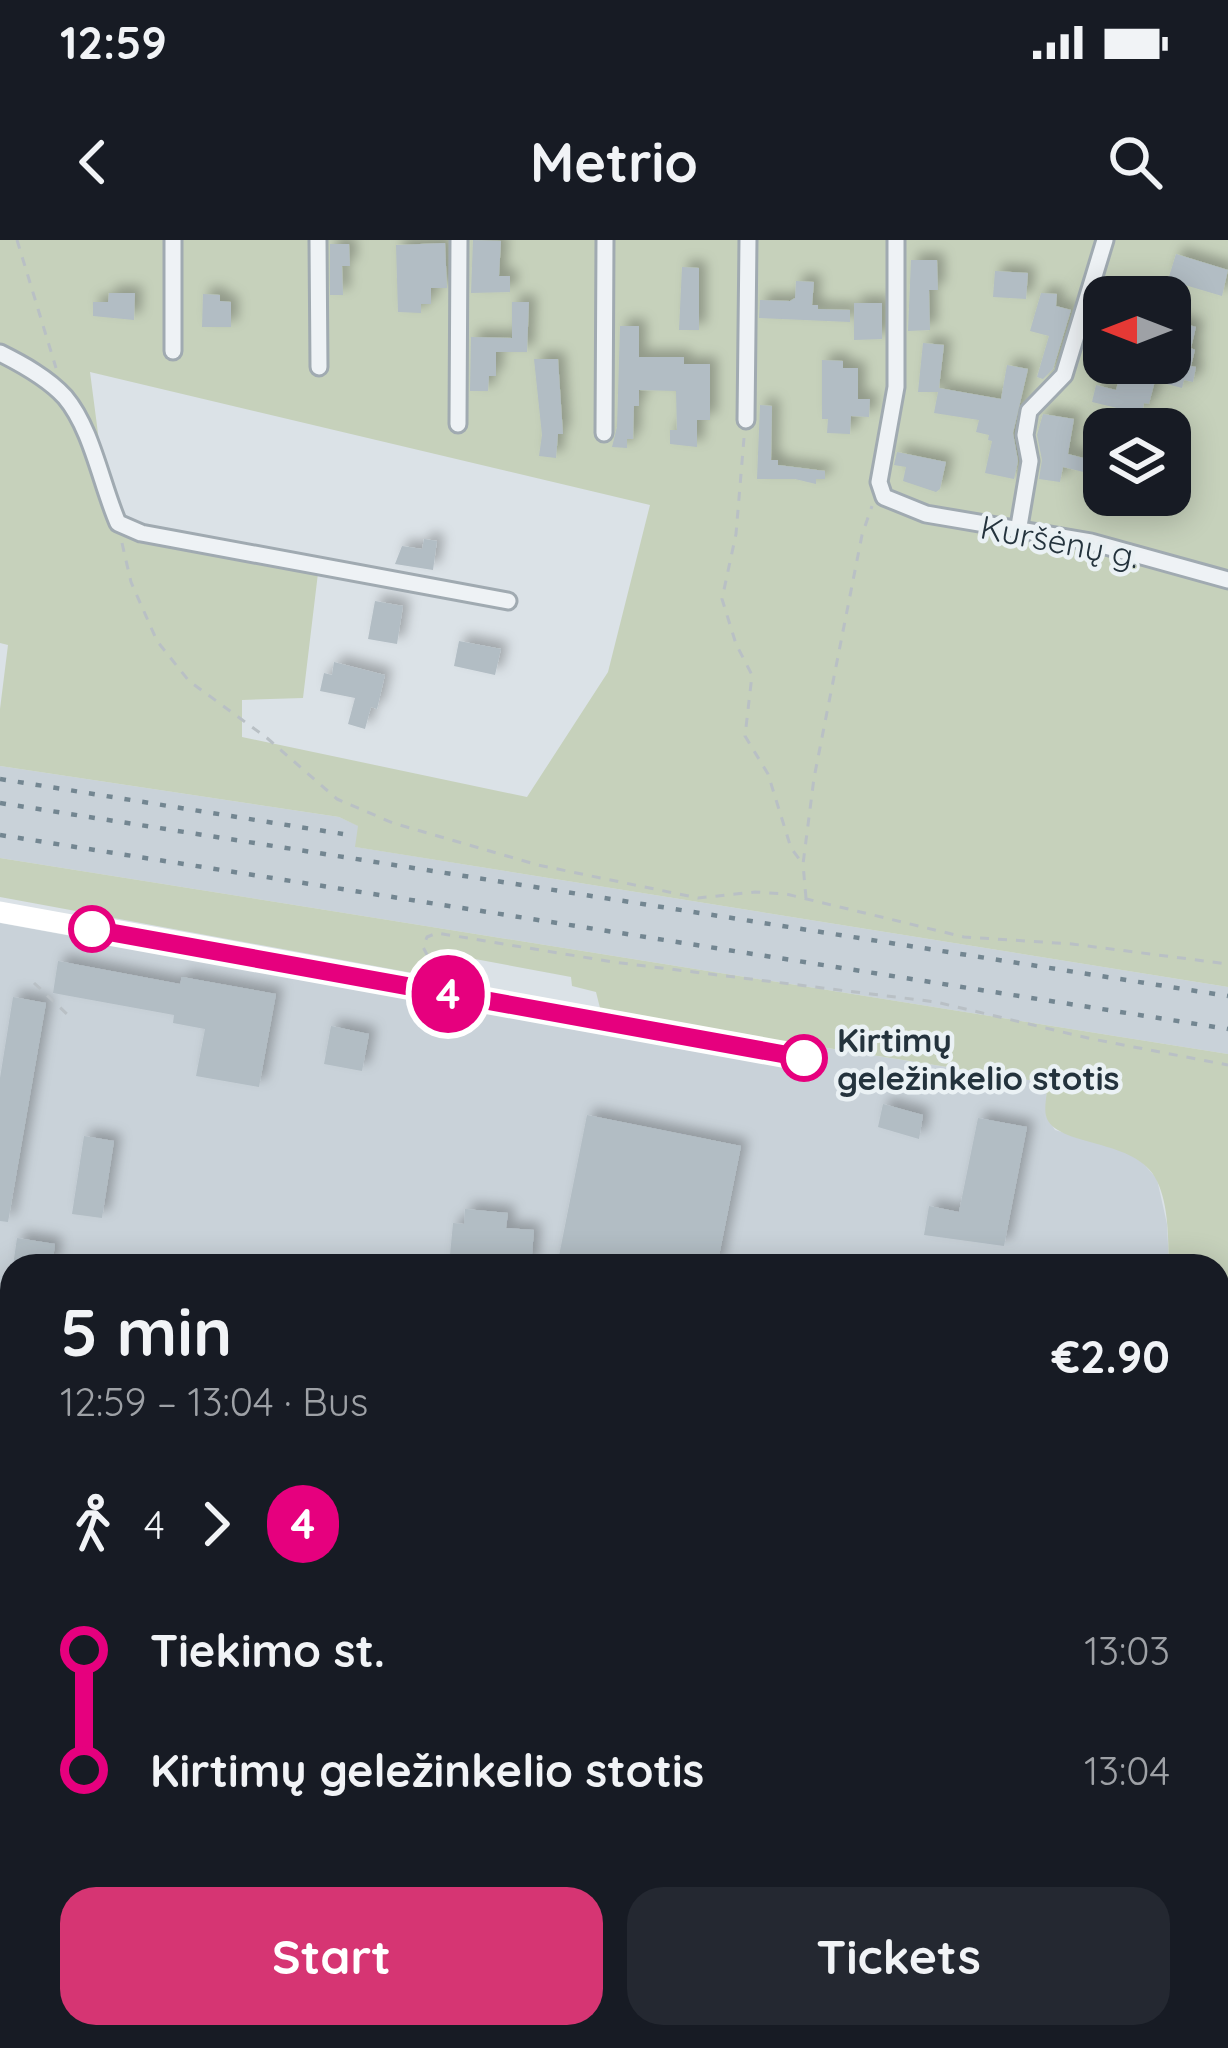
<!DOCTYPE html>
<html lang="en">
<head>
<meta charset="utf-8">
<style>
	:root { --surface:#171b24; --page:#242831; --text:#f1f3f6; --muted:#9ea1a6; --accent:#d63573 }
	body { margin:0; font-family:Quicksand,sans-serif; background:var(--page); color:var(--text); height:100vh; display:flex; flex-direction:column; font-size:45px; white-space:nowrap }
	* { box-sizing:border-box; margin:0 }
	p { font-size:39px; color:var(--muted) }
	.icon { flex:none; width:66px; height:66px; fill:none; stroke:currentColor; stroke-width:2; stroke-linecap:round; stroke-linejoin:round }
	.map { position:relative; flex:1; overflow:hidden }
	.details { position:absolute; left:0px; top:1014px; width:1230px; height:795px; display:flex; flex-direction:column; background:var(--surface); border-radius:36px 36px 0 0; box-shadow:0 6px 30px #0003 }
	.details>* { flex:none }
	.badge { padding:0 24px; border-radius:39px; font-size:42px; line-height:78px }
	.needle { width:78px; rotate:270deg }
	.tools { position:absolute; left:1083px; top:36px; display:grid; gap:24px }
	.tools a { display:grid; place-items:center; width:108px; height:108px; border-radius:24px; background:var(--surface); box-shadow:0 6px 30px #0003; font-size:60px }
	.map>.badge { position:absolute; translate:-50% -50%; box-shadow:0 0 0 6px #fff }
	.legs { display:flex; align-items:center; gap:18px; height:132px; padding:0 60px; font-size:39px }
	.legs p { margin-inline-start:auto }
	.head { display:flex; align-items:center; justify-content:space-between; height:204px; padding:0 60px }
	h1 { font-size:66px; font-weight:700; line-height:90px }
	.cta { display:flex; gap:24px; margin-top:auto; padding:24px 60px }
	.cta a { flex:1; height:138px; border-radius:36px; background:var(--accent); color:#fff; font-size:48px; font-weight:700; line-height:138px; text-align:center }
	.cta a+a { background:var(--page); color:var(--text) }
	ul { padding:0 60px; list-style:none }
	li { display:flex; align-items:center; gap:42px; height:120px; font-size:45px }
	li i { display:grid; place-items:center; width:18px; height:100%; margin:0 15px; background:currentColor }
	li i::after { content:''; width:30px; height:30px; margin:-15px; border:9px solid; border-radius:50%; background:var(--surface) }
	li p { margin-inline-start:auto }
	li:first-child i { background:linear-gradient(#0000 50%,currentColor 0) }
	li:last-child i { background:linear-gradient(currentColor 50%,#0000 0) }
	.status { display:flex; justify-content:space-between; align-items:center; height:84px; padding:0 60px; background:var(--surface); direction:ltr }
	.status svg { height:33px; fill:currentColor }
	header { display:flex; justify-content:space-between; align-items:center; height:156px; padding:0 60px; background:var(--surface); font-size:54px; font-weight:700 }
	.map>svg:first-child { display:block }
	.built { fill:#c9d2d9 }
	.green { fill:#c6d1bb; fill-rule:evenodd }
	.building { fill:#b2bdc4; filter:url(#shadow) }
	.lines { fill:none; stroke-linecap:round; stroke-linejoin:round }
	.street-casing { stroke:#a0aab1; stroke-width:21 }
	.path { stroke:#b9c0c5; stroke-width:3; stroke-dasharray:9 9; stroke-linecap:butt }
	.street { stroke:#eef2f5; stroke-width:15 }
	.secondary { stroke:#fff; stroke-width:21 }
	.rail { stroke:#738691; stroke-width:4.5; stroke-dasharray:6 12; stroke-linecap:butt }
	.line-1-casing { stroke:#fff; stroke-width:27 }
	.line-1 { stroke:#e6007e; stroke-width:18 }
	.stop-1-dot { fill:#fff; stroke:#e6007e; stroke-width:6 }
	.labels { text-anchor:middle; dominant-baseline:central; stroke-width:9; stroke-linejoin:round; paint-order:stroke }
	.street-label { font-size:33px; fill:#24333d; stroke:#eaf1f4 }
	.stop-label { font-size:33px; font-weight:bold; fill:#24333d; stroke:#eaf1f4; text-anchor:start }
</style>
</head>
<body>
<div class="status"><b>12:59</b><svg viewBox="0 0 49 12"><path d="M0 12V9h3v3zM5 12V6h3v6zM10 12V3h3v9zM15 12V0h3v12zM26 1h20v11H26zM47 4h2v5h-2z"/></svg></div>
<header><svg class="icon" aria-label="back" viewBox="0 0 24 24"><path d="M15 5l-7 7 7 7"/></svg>Metrio<svg class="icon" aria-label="search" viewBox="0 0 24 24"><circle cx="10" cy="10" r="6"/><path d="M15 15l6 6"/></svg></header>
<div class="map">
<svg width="1228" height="1808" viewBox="0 0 1228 1808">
	<defs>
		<filter id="shadow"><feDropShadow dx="7" dy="-7" stdDeviation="6" flood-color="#0004"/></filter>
	</defs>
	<rect width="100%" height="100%" fill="#dbe2e7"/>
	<!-- built -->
	<g class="built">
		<polygon points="0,526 339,577 359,586 356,607 1228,747 1228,814 0,618"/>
		<polygon points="0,683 808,831 814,806 1041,842 1047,847 1046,876 1055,890 1135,914 1157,939 1167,984 1169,1026 12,1026 12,1797 1181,1797 1179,1808 0,1808"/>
		<polygon points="1218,1219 1228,1249 1228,1603 1218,1641"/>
	</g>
	<!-- green -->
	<g class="green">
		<path d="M0,0H1228V747L355,607L358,586L339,577L0,526V469L8,405L0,403ZM1104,57H1170V123H1104ZM90,132L650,265L608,432L527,557L242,497V460L303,458L318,333L129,299L102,224ZM1104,189H1170V255H1104Z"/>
		<path d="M0,618L1228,814V1249L1218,1219V1026H1169C1168,999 1169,966 1157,941C1137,897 1055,908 1046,876C1044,868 1047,855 1047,847L1041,842L790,802L788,806L610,772L600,768L596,752L572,746L571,737L448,714L438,734L429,736L0,657Z"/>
	</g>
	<!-- building -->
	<g class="building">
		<polygon points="473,0 501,1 499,36 510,36 510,52 471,53"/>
		<polygon points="445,3 447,48 431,48 431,64 421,64 421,73 398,72 396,5"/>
		<polygon points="330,4 349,4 350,26 342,26 343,55 330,55"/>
		<polygon points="1176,14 1228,30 1222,56 1168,40"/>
		<polygon points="911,20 937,20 938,50 929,50 930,90 908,91"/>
		<polygon points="682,27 699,28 699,90 679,90"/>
		<polygon points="995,31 1028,33 1026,59 993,57"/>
		<polygon points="796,41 814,42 812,65 818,65 818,69 850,70 850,82 759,78 760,60 790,61 795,58"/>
		<polygon points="109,53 135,53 134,80 93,76 93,62 108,62"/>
		<polygon points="1041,53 1057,54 1056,66 1071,70 1053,129 1043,139 1037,137 1049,96 1030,91"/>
		<polygon points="203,54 220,55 220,61 231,62 231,87 202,87"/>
		<polygon points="512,62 529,62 527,112 496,112 496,136 489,136 488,151 470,151 471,97 512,98"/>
		<polygon points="854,63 882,63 882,99 854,100"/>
		<polygon points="1172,80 1196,87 1191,108 1195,110 1191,126 1196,127 1193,142 1184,140 1182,148 1163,143 1170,123"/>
		<polygon points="620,86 639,86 639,117 684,117 684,124 710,124 710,180 697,180 697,207 670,204 670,190 677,190 676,151 639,150 639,166 634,166 633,199 627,199 627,208 612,207 617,187"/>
		<polygon points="923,103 944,105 939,148 1001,159 1007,125 1028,129 1013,193 1018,221 1014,239 985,233 992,201 988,200 989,195 976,192 979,180 934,173 938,152 918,152"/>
		<polygon points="534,119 558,119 563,194 558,194 556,218 539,216 542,195"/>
		<polygon points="822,120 843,121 843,128 858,128 858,159 870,159 869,177 851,176 850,194 827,193 828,179 822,179"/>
		<polygon points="1122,128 1156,137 1149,164 1144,163 1142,174 1092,162 1096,145 1116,150"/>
		<polygon points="760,165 772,166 771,220 778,220 778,225 825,231 825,239 816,239 816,244 795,239 757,239"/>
		<polygon points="1043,174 1074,179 1068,214 1099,222 1096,235 1063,227 1060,242 1039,239 1042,220 1037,195"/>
		<polygon points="897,212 946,222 940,249 936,252 903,241 906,227 894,225"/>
		<polygon points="424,299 437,301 433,330 395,324 402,306 422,309"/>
		<polygon points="375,361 403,366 397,404 368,399"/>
		<polygon points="459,401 501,409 495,435 454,426"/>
		<polygon points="334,422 385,435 377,469 371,467 365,489 348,484 355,458 320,451 324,433 332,435"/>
		<polygon points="58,721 180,744 182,737 276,754 259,847 196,836 205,789 173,783 174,775 53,753"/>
		<polygon points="13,757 46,763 8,982 0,981 0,838"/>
		<polygon points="331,786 369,794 362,831 324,824"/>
		<polygon points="883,864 923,875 919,899 878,887"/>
		<polygon points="587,875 741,906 717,1026 557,1026"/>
		<polygon points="978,878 1027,887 1004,1006 924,995 929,966 959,972"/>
		<polygon points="84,896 114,901 102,978 72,974"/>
		<polygon points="465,969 508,973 506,988 534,990 531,1026 449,1026 453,983 464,984"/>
		<polygon points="17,998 55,1004 52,1026 13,1026"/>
	</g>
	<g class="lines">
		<defs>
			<g id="street">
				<polyline points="318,0 319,127"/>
				<polyline points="896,0 896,147 879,242 884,257 926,274 1091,302 1228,340"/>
				<polyline points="173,111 173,0"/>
				<path d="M0,113C22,124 48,138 65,157C92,189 101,244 118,283L141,293L508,361"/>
				<polyline points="746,180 748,0"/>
				<polyline points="458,184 459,0"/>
				<polyline points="604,193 605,0"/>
				<polyline points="1018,292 1030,221 1025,195 1029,171 1064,135 1105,0"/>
				<polyline points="662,1808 664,1797"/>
			</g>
		</defs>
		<!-- street casing -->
		<use href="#street" class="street-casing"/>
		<!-- path -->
		<g class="path">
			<polyline points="17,0 56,128"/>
			<polyline points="744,198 736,294 722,359 736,404 752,435 745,496 768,534 791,608 803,624"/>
			<polyline points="122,303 131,342 157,401 189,441 267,498 337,559 393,583 538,625 698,658 755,652 786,654 964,697 1072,704 1228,724"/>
			<polyline points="806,658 803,624 814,538 862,295 872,266"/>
			<polyline points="436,732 423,707 427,697 437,693 613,722 936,762 1092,799 1228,825"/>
			<polyline points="34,743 69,776"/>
		</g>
		<!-- street -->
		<use href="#street" class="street"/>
		<!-- secondary -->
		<polyline class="secondary" points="0,672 804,818"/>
		<!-- rail -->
		<g class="rail">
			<polyline points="0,539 343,594"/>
			<polyline points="0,563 1228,756"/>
			<polyline points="0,595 1228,789"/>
			<polyline points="1218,1365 1228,1359"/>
			<polyline points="0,1473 12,1475"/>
			<polyline points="1218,1475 1228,1460"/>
		</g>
	</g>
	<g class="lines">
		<defs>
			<polyline id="line-1" points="92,689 804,818"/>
		</defs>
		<!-- line-1 casing -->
		<use href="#line-1" class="line-1-casing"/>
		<!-- line-1 -->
		<use href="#line-1" class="line-1"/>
	</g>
	<!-- markers -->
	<g class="stop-1-dot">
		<circle cx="92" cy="689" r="21"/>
		<circle cx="804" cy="818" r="21"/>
	</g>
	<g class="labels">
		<!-- street labels -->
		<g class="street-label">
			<text transform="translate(1060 301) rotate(11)">Kuršėnų g.</text>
		</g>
		<!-- stop labels -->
		<g class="stop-label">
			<text x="837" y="799">Kirtimų<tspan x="837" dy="38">geležinkelio stotis</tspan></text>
		</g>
	</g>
</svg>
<div class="tools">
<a><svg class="needle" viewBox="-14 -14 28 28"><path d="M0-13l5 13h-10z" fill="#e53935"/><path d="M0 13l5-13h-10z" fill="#9ea1a6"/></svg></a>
<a><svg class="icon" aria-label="layers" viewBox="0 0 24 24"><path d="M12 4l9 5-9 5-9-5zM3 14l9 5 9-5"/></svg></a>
</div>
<b class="badge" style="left:448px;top:754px;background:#e6007e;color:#fff">4</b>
<section class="details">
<div class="head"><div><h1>5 min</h1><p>12:59 – 13:04 · Bus</p></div><b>€2.90</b></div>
<div class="legs"><svg class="icon" aria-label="walk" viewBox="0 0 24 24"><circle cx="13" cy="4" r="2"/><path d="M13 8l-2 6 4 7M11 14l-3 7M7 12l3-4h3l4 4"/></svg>4<svg class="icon" aria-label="forward" viewBox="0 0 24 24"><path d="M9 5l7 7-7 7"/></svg><b class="badge" style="background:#e6007e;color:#fff">4</b></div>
<ul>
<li><i style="color:#e6007e"></i><b>Tiekimo st.</b><p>13:03</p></li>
<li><i style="color:#e6007e"></i><b>Kirtimų geležinkelio stotis</b><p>13:04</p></li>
</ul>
<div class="cta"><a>Start</a><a>Tickets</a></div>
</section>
</div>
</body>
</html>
